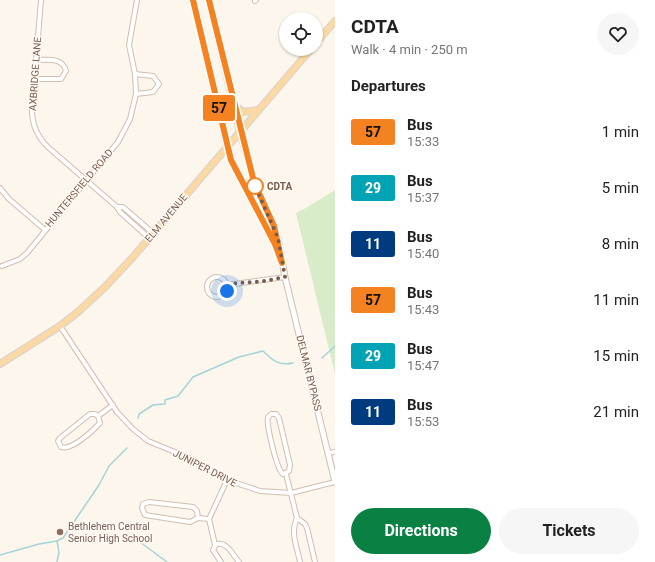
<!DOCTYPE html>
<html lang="en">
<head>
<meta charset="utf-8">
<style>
	:root { --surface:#fff; --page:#f6f6f6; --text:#222; --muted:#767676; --accent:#0b8043 }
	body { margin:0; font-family:Roboto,sans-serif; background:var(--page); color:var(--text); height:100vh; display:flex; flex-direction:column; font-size:15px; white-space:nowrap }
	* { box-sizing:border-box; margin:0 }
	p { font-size:13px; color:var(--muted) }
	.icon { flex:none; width:22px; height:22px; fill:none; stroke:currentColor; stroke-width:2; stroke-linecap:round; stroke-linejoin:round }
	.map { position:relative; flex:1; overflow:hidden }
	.drawer { display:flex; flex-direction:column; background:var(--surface); width:320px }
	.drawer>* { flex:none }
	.badge { padding:0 8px; border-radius:3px; font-size:14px; line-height:26px }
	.buttons { position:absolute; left:279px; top:12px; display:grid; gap:8px }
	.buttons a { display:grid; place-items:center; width:44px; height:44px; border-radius:50%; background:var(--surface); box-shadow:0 1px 3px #0004; font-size:20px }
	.you { position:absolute; width:20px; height:20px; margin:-10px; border:3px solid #fff; border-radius:50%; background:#1a73e8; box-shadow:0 0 0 6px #1a73e833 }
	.map>.badge { position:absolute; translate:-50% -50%; box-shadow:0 0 0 2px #fff }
	h2 { padding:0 16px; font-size:15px; line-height:36px }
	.round { display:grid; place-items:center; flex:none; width:42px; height:42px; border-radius:21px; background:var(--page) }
	.summary { display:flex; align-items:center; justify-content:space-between; height:68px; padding:0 16px }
	h1 { font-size:19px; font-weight:700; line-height:30px }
	.primary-button { display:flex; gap:8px; margin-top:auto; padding:8px 16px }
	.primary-button a { flex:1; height:46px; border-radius:24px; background:var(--accent); color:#fff; font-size:16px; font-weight:700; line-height:46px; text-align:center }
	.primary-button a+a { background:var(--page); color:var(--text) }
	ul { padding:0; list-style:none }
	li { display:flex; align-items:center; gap:12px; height:56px; padding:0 16px }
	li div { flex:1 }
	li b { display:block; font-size:15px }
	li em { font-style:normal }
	li .badge { min-width:44px; font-weight:700; text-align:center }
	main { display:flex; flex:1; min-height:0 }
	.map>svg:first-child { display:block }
	.green { fill:#d8ecc9 }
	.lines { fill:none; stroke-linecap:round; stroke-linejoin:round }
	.stream { stroke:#a5d3da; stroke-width:1.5 }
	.minor-casing { stroke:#d1beb0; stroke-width:6 }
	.tertiary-casing { stroke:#d1beb0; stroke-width:7 }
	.primary-casing { stroke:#dad1cd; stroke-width:8 }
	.minor { stroke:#fff; stroke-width:4 }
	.tertiary { stroke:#fff; stroke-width:5 }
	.primary { stroke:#fbd9a5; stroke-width:6 }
	.line-casing { stroke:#fff; stroke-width:9 }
	.line { stroke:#f58220; stroke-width:6 }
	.walk { stroke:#7a5c4d; stroke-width:4; stroke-dasharray:0 7.2 }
	.stop-dot { fill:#fff; stroke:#f58220; stroke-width:2 }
	.education-dot { fill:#8d6e63; stroke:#fffaf3; stroke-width:1.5 }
	.labels { text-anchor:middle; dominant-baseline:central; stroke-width:3; stroke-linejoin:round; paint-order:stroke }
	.street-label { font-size:10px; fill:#7a5c4d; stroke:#fffaf3 }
	.stop-label { font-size:10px; font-weight:bold; fill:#7a5c4d; stroke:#fffaf3; text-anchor:start }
	.education-label { font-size:10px; fill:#785e54; stroke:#fffaf3; text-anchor:start }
</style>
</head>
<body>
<main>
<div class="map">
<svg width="335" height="562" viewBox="0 0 335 562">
	<rect width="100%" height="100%" fill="#fdf6ec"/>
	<!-- green -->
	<polygon class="green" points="335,190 335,374 296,213 306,208"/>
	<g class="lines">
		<!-- stream -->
		<g class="stream">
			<polyline points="322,358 335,346"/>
			<path d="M138,418L139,414L153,405L165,404V400L178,396L193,377L239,357L263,351C273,361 279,366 293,363"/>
			<polyline points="57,541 59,552 57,562"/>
			<polyline points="140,542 167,562"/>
			<polyline points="0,555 39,544 57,541 63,538 99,485 109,466 127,448"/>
		</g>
		<defs>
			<g id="minor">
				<path d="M41,0L32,110C32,126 38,138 49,148L117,207L120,212L149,238"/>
				<polyline points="255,1 256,0"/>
				<polyline points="135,74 153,76 159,84 153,92 136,94"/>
				<path d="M35,79H61L66,71C63,57 47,60 36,60"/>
				<polyline points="0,188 9,199 44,229"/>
				<polyline points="117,207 123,207 153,233"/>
				<polyline points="2,266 20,259 27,253 118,142 130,119 136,94 135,74 129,45 137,0"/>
				<circle cx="217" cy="287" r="10"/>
				<polyline points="227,285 285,277"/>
				<polyline points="60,326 117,412 133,429 148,441 192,459 227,480 260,491 291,493 335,482"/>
				<path d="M90,414H95L98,416L100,423C93,431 71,451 61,447L58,441L60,438Z"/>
				<path d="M271,414H276L279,418L290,465L289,471L283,474C277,470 266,425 268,417Z"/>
				<polyline points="98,416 113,405"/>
				<polyline points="328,453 335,452"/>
				<polyline points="286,474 297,518"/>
				<polygon points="149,502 193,507 197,511 198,518 190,522 145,515 142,508 143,504"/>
				<polyline points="198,518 209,519"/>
				<polyline points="215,545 209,519 227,480"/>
				<path d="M221,562L213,550L216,544C228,542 232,554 239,562"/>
				<path d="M300,562C297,547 290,532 297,518L305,524L307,528L315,562"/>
			</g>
			<g id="tertiary">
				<polyline points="240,132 254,182 278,238 285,277 335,482"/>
				<polyline points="227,146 235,169 278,251"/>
			</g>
			<g id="primary">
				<polyline points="193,0 227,146"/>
				<polyline points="209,0 240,132"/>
				<polyline points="316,43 335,21"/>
				<polyline points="234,105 243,112 258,110"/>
				<polyline points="0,364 60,326 79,311 105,287 133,257 311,49"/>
			</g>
		</defs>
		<!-- minor casing -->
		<use href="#minor" class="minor-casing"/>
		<!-- tertiary casing -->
		<use href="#tertiary" class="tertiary-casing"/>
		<!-- primary casing -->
		<use href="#primary" class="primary-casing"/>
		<!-- minor -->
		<use href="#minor" class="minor"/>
		<!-- tertiary -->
		<use href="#tertiary" class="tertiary"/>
		<!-- primary -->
		<use href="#primary" class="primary"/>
	</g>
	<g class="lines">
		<defs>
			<polyline id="line" points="193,0 231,160 275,244 282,263 274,226 254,182 209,0"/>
		</defs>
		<!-- line casing -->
		<use href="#line" class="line-casing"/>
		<!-- line -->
		<use href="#line" class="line"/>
		<!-- walk -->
		<polyline class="walk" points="227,291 228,284 265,281 285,277 278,238 255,186"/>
	</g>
	<!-- markers -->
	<circle class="stop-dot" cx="255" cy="186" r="8"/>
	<circle class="education-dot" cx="60" cy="532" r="4"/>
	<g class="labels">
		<!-- street labels -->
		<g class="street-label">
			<text transform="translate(35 74) rotate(-86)">AXBRIDGE LANE</text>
			<text transform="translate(79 188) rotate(-50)">HUNTERSFIELD ROAD</text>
			<text transform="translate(166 218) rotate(-50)">ELM AVENUE</text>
			<text transform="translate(309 373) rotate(76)">DELMAR BYPASS</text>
			<text transform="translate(205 468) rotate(27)">JUNIPER DRIVE</text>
		</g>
		<!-- stop labels -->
		<g class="stop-label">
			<text x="267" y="186">CDTA</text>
		</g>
		<!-- education labels -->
		<g class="education-label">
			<text x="68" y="526">Bethlehem Central<tspan x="68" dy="12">Senior High School</tspan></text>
		</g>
	</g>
</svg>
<div class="buttons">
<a><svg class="icon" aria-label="locate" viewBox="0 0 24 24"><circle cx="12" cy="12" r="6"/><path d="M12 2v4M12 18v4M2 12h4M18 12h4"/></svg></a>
</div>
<div class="you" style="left:227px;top:291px"></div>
<b class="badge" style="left:219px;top:108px;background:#f58220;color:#111">57</b>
</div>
<section class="drawer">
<div class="summary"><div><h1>CDTA</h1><p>Walk · 4 min · 250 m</p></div><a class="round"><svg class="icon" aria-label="heart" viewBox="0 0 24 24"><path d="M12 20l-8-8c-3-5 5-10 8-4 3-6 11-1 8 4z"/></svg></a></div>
<h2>Departures</h2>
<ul>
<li><span class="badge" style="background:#f58220;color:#111">57</span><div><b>Bus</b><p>15:33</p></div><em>1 min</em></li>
<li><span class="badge" style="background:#00a3b4;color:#fff">29</span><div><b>Bus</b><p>15:37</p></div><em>5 min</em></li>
<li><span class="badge" style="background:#003b80;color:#fff">11</span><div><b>Bus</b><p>15:40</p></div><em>8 min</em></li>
<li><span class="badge" style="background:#f58220;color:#111">57</span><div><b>Bus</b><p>15:43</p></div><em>11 min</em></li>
<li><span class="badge" style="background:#00a3b4;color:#fff">29</span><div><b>Bus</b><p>15:47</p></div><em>15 min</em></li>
<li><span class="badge" style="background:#003b80;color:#fff">11</span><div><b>Bus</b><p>15:53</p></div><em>21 min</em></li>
</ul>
<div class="primary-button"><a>Directions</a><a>Tickets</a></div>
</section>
</main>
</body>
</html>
